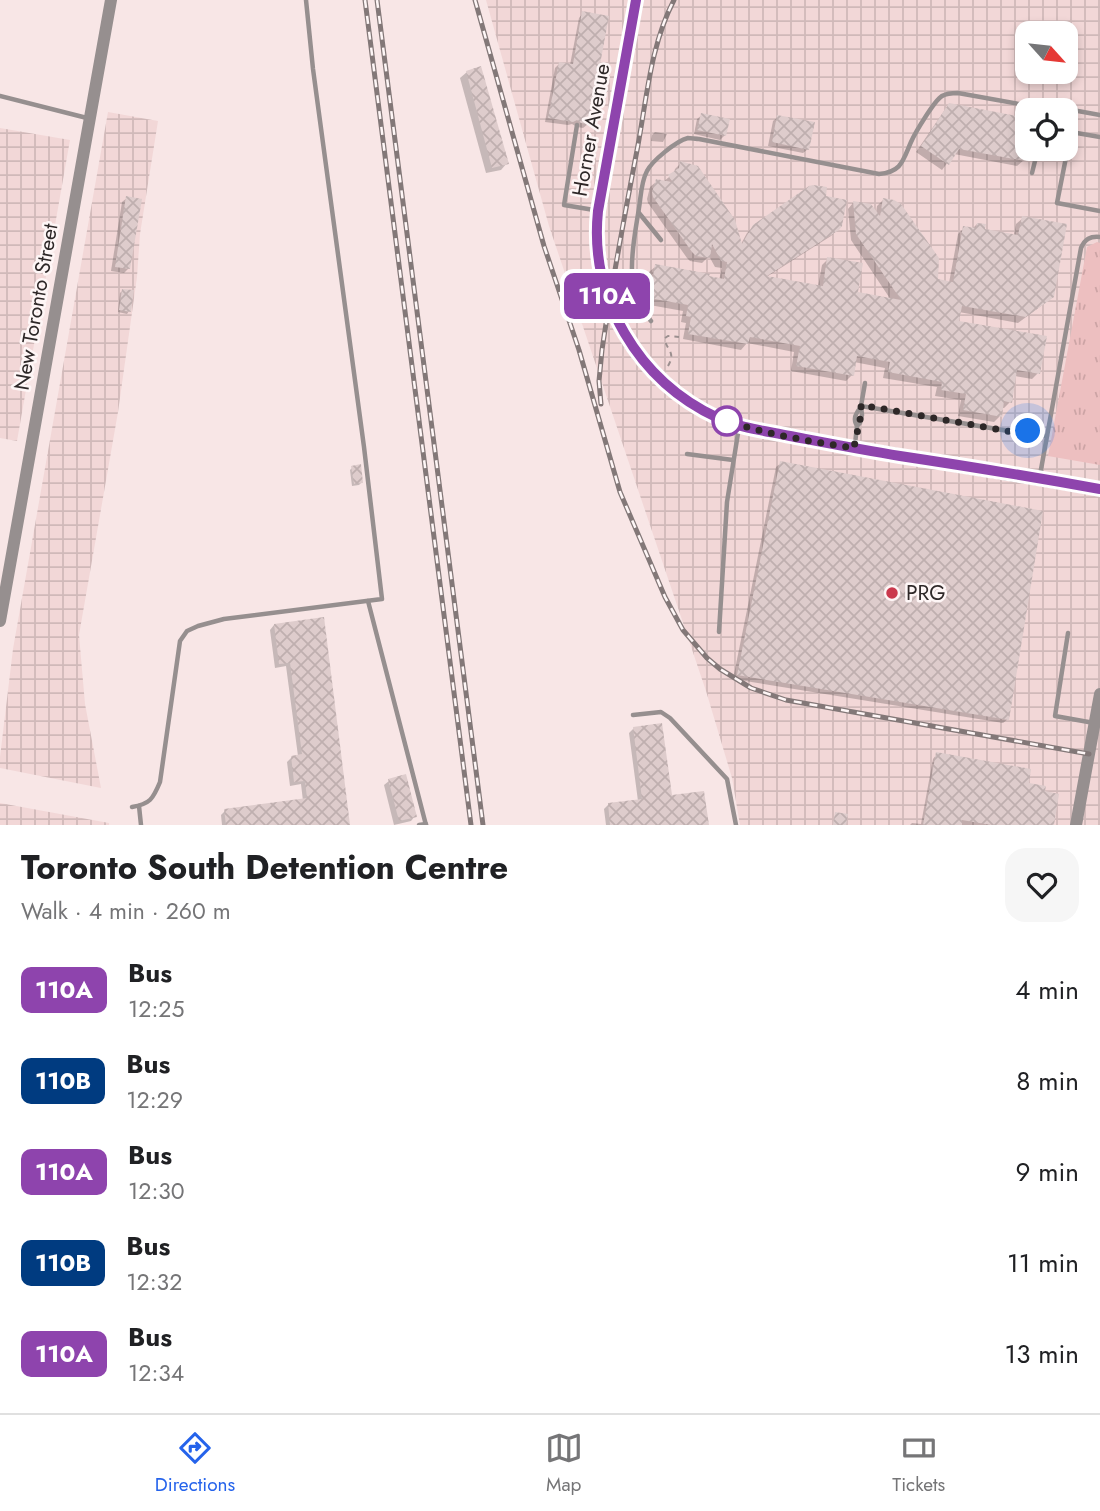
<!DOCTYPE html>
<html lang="en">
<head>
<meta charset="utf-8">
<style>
	:root { --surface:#fff; --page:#f6f6f6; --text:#202124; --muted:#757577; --line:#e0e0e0; --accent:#2563eb }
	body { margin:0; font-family:Jost,sans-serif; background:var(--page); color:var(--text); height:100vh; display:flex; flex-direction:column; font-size:26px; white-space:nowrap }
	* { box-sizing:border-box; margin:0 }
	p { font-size:23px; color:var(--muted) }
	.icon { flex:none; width:38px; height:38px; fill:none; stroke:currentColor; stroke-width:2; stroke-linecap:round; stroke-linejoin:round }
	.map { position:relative; height:825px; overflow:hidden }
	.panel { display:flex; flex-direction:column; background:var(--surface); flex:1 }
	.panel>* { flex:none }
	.badge { padding:0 14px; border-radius:10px; font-size:24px; line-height:46px }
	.needle { width:46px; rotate:117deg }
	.fabs { position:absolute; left:1015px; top:21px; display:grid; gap:14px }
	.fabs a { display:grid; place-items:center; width:63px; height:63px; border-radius:14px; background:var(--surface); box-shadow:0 4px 10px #0003; font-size:35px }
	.you { position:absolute; width:35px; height:35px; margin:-18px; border:5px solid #fff; border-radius:50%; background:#1a73e8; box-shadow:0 0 0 10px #1a73e833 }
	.map>.badge { position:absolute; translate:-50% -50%; box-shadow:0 0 0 4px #fff }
	.round { display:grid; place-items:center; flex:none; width:74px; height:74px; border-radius:21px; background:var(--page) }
	.summary { display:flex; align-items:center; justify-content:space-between; height:119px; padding:0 21px }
	h1 { font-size:33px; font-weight:700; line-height:52px }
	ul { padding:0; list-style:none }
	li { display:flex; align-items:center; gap:21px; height:91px; padding:0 21px }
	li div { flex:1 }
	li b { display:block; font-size:26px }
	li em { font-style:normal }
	li .badge { min-width:77px; font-weight:700; text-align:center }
	.tabs { display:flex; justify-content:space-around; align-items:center; height:98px; border-top:2px solid var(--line); background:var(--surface); font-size:19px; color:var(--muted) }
	.tabs a { display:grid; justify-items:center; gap:4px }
	.tabs .current { color:var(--accent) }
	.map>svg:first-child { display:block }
	.industrial { fill:url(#industrial-grid); fill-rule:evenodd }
	.grass { fill:url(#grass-tufts) }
	.shadow { fill:#0003 }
	.building { fill:url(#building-cross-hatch) }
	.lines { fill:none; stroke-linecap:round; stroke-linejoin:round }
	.path { stroke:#9b8f8f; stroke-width:2; stroke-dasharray:5 5; stroke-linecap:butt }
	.service { stroke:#968f8f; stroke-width:4.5 }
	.tertiary { stroke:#968f8f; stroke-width:12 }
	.secondary { stroke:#6e6363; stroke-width:14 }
	.rail-casing { stroke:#837878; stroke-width:5 }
	.rail { stroke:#fef6f6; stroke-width:2.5; stroke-dasharray:8; stroke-linecap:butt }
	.line-casing { stroke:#fff; stroke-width:16 }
	.line { stroke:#8e44ad; stroke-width:10 }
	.walk { stroke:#2e2828; stroke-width:7; stroke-dasharray:0 12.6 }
	.stop-dot { fill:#fff; stroke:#8e44ad; stroke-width:3.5 }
	.poi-dot { fill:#ca394d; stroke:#fef6f6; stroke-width:2.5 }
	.labels { text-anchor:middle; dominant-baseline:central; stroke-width:5; stroke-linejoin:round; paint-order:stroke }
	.street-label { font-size:21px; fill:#2e2828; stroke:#fef6f6 }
	.poi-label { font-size:21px; fill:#2e2828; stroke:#fef6f6; text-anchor:start }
</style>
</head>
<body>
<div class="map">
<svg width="1100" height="825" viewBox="0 0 1100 825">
	<defs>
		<pattern id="industrial-grid" width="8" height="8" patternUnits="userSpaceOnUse" patternTransform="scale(1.75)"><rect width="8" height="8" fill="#f2d7d7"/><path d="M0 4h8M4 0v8" fill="none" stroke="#d0b9b9"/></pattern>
		<pattern id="grass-tufts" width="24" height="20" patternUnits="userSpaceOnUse" patternTransform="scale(1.75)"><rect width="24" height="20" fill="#edbfc0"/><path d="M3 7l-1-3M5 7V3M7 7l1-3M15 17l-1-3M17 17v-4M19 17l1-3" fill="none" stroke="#cca4a5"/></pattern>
		<pattern id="building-cross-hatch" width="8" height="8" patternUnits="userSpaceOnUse" patternTransform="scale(1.75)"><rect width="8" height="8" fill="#decccc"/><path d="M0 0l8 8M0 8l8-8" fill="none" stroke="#bfafaf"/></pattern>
	</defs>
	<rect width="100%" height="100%" fill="#f8e6e6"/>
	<!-- industrial -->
	<g class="industrial">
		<path d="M486,0H1100V825H740L732,778L706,691L549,226ZM1027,33H1066V72H1027ZM1027,110H1066V149H1027Z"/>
		<polygon points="108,112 158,121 140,234 137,277 118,412 79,635 85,704 101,788 0,768 0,757 13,649"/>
		<polygon points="0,128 70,140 17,441 0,438"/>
		<polygon points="0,803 109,823 109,825 0,825"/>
	</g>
	<!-- grass -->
	<polygon class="grass" points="1097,242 1100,243 1100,465 1048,456 1087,247"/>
	<!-- shadow -->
	<g class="shadow">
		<polygon points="583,13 588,124 583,128 577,127 572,124 568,125 545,122 555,68 559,64 570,65 579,18"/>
		<polygon points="467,72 507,163 501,170 486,173 460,78"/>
		<polygon points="950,105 1027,119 1027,139 1024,160 1017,166 954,154 942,170 916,152 944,111"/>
		<polygon points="702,115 725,135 720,140 694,134 697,119"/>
		<polygon points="778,117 808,149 803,153 768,146 773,121"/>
		<polygon points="655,132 667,134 663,142 651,141 652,135"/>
		<polygon points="681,163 741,244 747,233 754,226 824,197 838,229 831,236 765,278 818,287 822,265 828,259 856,293 891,300 851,240 848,209 853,203 876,213 877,206 883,200 936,281 949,283 958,234 964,228 972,229 977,224 983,231 1014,236 1016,224 1023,218 1045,303 1018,323 959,312 957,322 1038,373 1032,379 1015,376 1010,402 1004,408 1001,408 1000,416 994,422 958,416 961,400 935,396 937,387 883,378 885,368 854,362 852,375 846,381 791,371 794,352 747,343 741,350 683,339 686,323 681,322 683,311 644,304 649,272 656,266 719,280 722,268 715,267 709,256 702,263 690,261 687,258 648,203 647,199 650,187 657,181 663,182 674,173 675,169"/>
		<polygon points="127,198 129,268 124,273 111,271 122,202"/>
		<polygon points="123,290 129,311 127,314 118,312 120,293"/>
		<polygon points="781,463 1008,719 1003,723 733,679 776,467"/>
		<polygon points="352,468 362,482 359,485 352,486 350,470"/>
		<polygon points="322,619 348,825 222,825 221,815 225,811 303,801 301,784 290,786 287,762 292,757 298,756 286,666 275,668 270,630 274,625"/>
		<polygon points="634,728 670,797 707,825 606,825 604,809 608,805 638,801 629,733"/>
		<polygon points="937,754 1026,785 1051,825 910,825 912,823 921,824 933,759"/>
		<polygon points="389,781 415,816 411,821 394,825 384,785"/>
	</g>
	<!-- building -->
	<g class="building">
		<polygon points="582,11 609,16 589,124 581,123 577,120 573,122 548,118 559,62 573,64"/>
		<polygon points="481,66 509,164 492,168 466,71"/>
		<polygon points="949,103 1027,118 1027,149 1025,161 959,149 949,165 921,146"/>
		<polygon points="701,113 730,119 726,136 697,130"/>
		<polygon points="777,115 815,122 809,150 772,142"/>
		<polygon points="680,161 698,166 735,220 742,244 753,225 809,186 813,185 827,187 826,196 847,200 842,226 839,230 767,276 823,286 827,257 863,263 858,292 901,300 856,234 853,201 871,204 880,216 883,198 894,200 901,204 939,258 938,279 953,282 963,226 976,228 977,223 986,224 985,229 1018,235 1022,216 1067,224 1054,297 1026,317 962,306 959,321 1047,336 1040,374 1017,370 1012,403 1004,401 1002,417 963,410 966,394 941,390 942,382 888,372 890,362 857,356 854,376 796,366 800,346 750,337 748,344 688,334 691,317 686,316 688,305 649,298 655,264 710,274 709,276 724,279 727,262 721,261 712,244 710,258 696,256 692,252 653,197 652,192 656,179 672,182 668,175 679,168"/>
		<polygon points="126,196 142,199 130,269 115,267"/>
		<polygon points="122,289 134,290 131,312 119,310"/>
		<polygon points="780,461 1043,511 1009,720 737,675"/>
		<polygon points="361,464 363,483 354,484 351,466"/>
		<polygon points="324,617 350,825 226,825 224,809 307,798 305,781 294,782 291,756 302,754 290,663 279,664 274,624"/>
		<polygon points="662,723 672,795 704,791 709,825 610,825 608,803 642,799 633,727"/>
		<polygon points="936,752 1031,769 1029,783 1046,786 1045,791 1059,794 1054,825 991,825 962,820 962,825 923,825"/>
		<polygon points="406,774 417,817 399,821 388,779"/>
		<polygon points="835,812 848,814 846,825 833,825"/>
	</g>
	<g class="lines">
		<!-- path -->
		<path class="path" d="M668,366C677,351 665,350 665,338L668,336L679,337"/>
		<!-- service -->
		<g class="service">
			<polyline points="0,96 87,118"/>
			<polyline points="577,125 564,205 594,210"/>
			<polyline points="1100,137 1071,132 1057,203 1100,211"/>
			<polyline points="1032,173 1038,149"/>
			<polyline points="639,213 661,240"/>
			<path d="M651,321C622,288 633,247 639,208C641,196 641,182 647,171C652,161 676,141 688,138C690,138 697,139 699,139L879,174C902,172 903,160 911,142C915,133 934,101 942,96C947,93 953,93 958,93L1047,109H1067L1100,115"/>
			<polyline points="861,406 1026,434 1027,435 1047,436"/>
			<path d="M857,426C853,419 855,415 860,408"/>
			<polyline points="1026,434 1028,431 1036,433 1038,435"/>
			<polyline points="855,444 857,426 860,423 862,415 861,406 865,383"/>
			<polyline points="687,454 733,460"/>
			<path d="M1040,475L1081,248C1085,239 1090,236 1100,237"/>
			<polyline points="368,601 426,825"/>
			<polyline points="719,632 727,502 739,427"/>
			<polyline points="1068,633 1055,716 1094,723"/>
			<polyline points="633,715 661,712 670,718 727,779 736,825"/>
			<polyline points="139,806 141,825"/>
			<path d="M132,807C150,804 153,799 160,782L180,641L187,631L198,626L224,619L382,599L364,447L313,69L306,0"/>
			<polyline points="419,825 426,824"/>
		</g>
		<!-- tertiary -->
		<g class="tertiary">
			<polyline points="0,621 111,0"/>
			<polyline points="1076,825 1100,694"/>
		</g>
		<!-- secondary -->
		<path class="secondary" d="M636,0L598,211C590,307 644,395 738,425C753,430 769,432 785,435C820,442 854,448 890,454C960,465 1030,477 1100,489"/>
		<defs>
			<g id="rail">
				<polyline points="365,0 471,825"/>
				<polyline points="377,0 483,825"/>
				<polyline points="475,0 544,246 579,350 620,492 665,597 683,630 707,658 720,669 751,688 786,700 1089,754"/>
				<path d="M601,404L599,381L602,350C612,281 625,213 638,145C647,96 651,44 674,0"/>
			</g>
		</defs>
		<!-- rail casing -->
		<use href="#rail" class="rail-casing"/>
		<!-- rail -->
		<use href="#rail" class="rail"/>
	</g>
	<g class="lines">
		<defs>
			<path id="line" d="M636,0L598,211C589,298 638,381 718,418C740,428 766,431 790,436C827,443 863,450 900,456C967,466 1033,477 1100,489"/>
		</defs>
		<!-- line casing -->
		<use href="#line" class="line-casing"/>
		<!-- line -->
		<use href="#line" class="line"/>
		<!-- walk -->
		<path class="walk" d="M727,421L719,418C762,434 809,441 854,448C856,433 862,420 861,405L1024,434L1028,431"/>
	</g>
	<!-- markers -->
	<circle class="stop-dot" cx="727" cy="421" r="14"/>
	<circle class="poi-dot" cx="892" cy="593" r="7"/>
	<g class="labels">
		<!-- street labels -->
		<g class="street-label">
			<text transform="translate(591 130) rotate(-80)">Horner Avenue</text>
			<text transform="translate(36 307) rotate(-80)">New Toronto Street</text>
		</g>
		<!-- poi labels -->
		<g class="poi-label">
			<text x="906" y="593">PRG</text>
		</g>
	</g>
</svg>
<div class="fabs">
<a><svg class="needle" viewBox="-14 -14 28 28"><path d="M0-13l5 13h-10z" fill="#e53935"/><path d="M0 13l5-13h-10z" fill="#757577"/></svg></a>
<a><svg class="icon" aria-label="locate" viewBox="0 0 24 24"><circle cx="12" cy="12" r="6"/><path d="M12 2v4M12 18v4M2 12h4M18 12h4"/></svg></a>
</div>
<div class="you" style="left:1028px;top:431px"></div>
<b class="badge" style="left:607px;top:296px;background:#8e44ad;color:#fff">110A</b>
</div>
<section class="panel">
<div class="summary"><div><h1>Toronto South Detention Centre</h1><p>Walk · 4 min · 260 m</p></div><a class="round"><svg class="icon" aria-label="heart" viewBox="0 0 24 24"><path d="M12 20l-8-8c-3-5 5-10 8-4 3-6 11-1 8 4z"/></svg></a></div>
<ul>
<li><span class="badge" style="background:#8e44ad;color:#fff">110A</span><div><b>Bus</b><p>12:25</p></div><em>4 min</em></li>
<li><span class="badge" style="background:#003b80;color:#fff">110B</span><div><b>Bus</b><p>12:29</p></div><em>8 min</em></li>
<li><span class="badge" style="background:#8e44ad;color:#fff">110A</span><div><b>Bus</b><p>12:30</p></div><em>9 min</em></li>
<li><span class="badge" style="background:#003b80;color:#fff">110B</span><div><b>Bus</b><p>12:32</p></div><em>11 min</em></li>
<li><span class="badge" style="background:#8e44ad;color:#fff">110A</span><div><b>Bus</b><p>12:34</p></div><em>13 min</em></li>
</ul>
</section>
<nav class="tabs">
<a class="current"><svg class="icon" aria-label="directions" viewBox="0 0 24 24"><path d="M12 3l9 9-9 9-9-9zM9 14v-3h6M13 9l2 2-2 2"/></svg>Directions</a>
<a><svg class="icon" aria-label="map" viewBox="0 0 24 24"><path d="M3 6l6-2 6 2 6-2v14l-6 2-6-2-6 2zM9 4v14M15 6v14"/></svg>Map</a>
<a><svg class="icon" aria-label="tickets" viewBox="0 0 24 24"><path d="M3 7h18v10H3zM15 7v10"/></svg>Tickets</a>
</nav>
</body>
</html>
